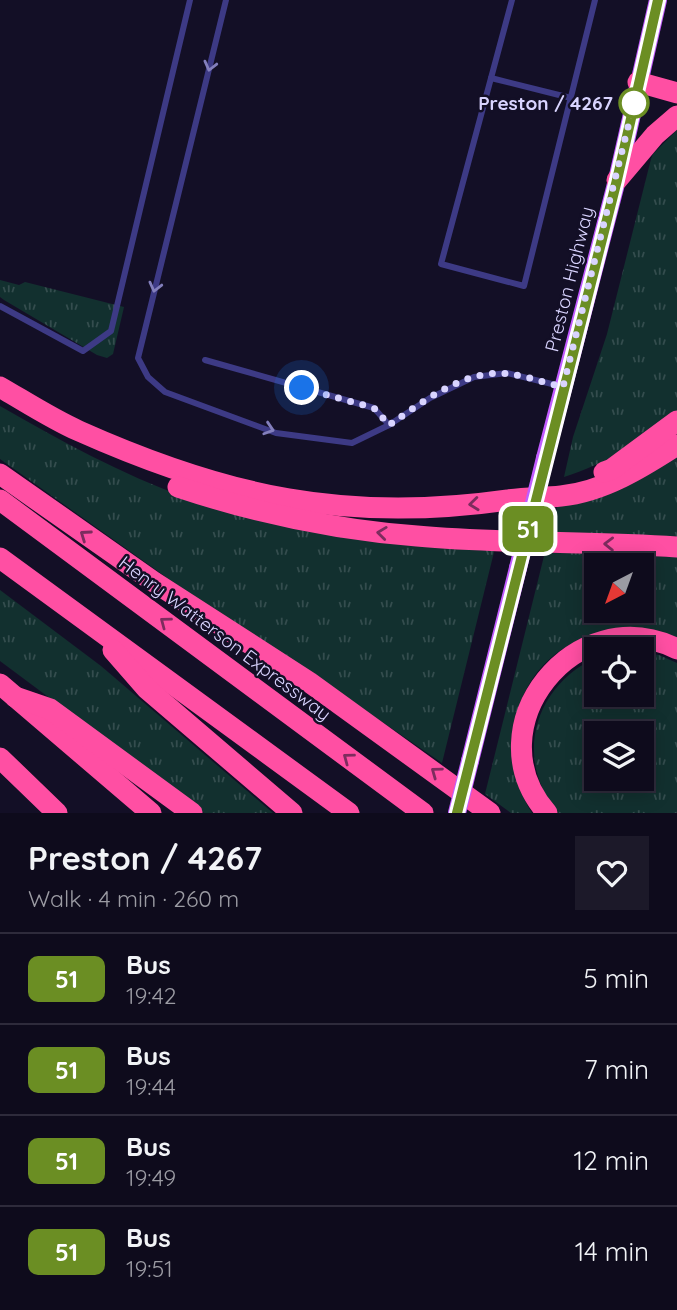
<!DOCTYPE html>
<html lang="en">
<head>
<meta charset="utf-8">
<style>
	:root { --surface:#0e0b1c; --page:#1c1929; --text:#f1f3f6; --muted:#9b9ba3; --line:#2e2b3b }
	body { margin:0; font-family:Quicksand,sans-serif; background:var(--page); color:var(--text); height:100vh; display:flex; flex-direction:column; font-size:26px; white-space:nowrap }
	* { box-sizing:border-box; margin:0 }
	p { font-size:23px; color:var(--muted) }
	.icon { flex:none; width:38px; height:38px; fill:none; stroke:currentColor; stroke-width:2; stroke-linecap:round; stroke-linejoin:round }
	.map { position:relative; height:813px; overflow:hidden }
	.drawer { display:flex; flex-direction:column; background:var(--surface); flex:1 }
	.drawer>* { flex:none }
	.badge { padding:0 14px; border-radius:10px; font-size:24px; line-height:46px }
	.needle { width:46px; rotate:221deg }
	.controls { position:absolute; left:584px; top:553px; display:grid; gap:14px }
	.controls a { display:grid; place-items:center; width:70px; height:70px; border-radius:0px; background:var(--surface); box-shadow:0 4px 18px #0003,0 0 0 2px var(--line); font-size:35px }
	.you { position:absolute; width:35px; height:35px; margin:-18px; border:5px solid #fff; border-radius:50%; background:#1a73e8; box-shadow:0 0 0 10px #1a73e833 }
	.map>.badge { position:absolute; translate:-50% -50%; box-shadow:0 0 0 4px #fff }
	.round { display:grid; place-items:center; flex:none; width:74px; height:74px; border-radius:0px; background:var(--page) }
	.head { display:flex; align-items:center; justify-content:space-between; height:119px; padding:0 28px }
	h1 { font-size:33px; font-weight:700; line-height:52px }
	ul { padding:0; list-style:none }
	li { display:flex; align-items:center; gap:21px; height:91px; padding:0 28px; border-top:2px solid var(--line) }
	li div { flex:1 }
	li b { display:block; font-size:26px }
	li em { font-style:normal }
	li .badge { min-width:77px; font-weight:700; text-align:center }
	.map>svg:first-child { display:block }
	.grass { fill:url(#grass-tufts); fill-rule:evenodd }
	.lines { fill:none; stroke-linecap:round; stroke-linejoin:round }
	.service { stroke:#3d3a85; stroke-width:6 }
	.primary { stroke:#c25bff; stroke-width:18 }
	.motorway { stroke:#ff4fa3; stroke-width:21 }
	.primary-bridge { stroke:#c25bff; stroke-width:18 }
	.oneway { stroke:#837fbc }
	.oneway2 { stroke:#7d2c5e }
	.line-casing { stroke:#fff; stroke-width:16 }
	.line { stroke:#6b8e23; stroke-width:10 }
	.walk { stroke:#d9d4ff; stroke-width:7; stroke-dasharray:0 12.6 }
	.stop-dot { fill:#fff; stroke:#6b8e23; stroke-width:3.5 }
	.labels { text-anchor:middle; dominant-baseline:central; stroke-width:5; stroke-linejoin:round; paint-order:stroke }
	.stop-label { font-size:19px; font-weight:bold; fill:#d9d4ff; stroke:#130f26; text-anchor:end }
	.street-label { font-size:19px; fill:#d9d4ff; stroke:#130f26 }
</style>
</head>
<body>
<div class="map">
<svg width="677" height="813" viewBox="0 0 677 813">
	<defs>
		<pattern id="grass-tufts" width="24" height="20" patternUnits="userSpaceOnUse" patternTransform="scale(1.75)"><rect width="24" height="20" fill="#12302f"/><path d="M3 7l-1-3M5 7V3M7 7l1-3M15 17l-1-3M17 17v-4M19 17l1-3" fill="none" stroke="#344d4e"/></pattern>
	</defs>
	<rect width="100%" height="100%" fill="#130f26"/>
	<!-- grass -->
	<g class="grass">
		<path d="M677,130V413C646,442 604,464 564,477L573,437L607,334L651,159L653,154Z"/>
		<polygon points="0,280 19,285 25,282 124,307 113,354 107,358 97,355 4,300 0,297"/>
		<path d="M0,406C61,441 121,474 187,498L495,548L442,763L327,684L211,609L0,459Z"/>
		<polygon points="677,454 677,537 550,533 557,507 582,502"/>
		<path d="M545,552L677,557V638C654,629 639,629 614,632C606,634 596,634 588,637C515,660 492,752 532,813H511L485,794ZM597,565H642V611H597Z"/>
		<polygon points="0,590 101,666 273,813 204,813 0,661"/>
		<path d="M642,652L659,655L677,663V813H558C513,758 534,686 597,657V695H642ZM597,733H642V779H597Z"/>
	</g>
	<g class="lines">
		<!-- service -->
		<g class="service">
			<polyline points="226,0 138,358 148,377 165,392 276,433 352,443 389,425 430,398 474,377 507,373 560,386"/>
			<polyline points="512,0 441,264 524,286 595,0"/>
			<polyline points="491,78 571,98"/>
			<polyline points="0,306 83,351 111,331 190,0"/>
			<polyline points="205,360 374,408 389,425"/>
		</g>
		<!-- primary -->
		<g class="primary">
			<polyline points="545,458 617,180 658,0"/>
			<polyline points="470,761 518,568"/>
		</g>
		<!-- motorway -->
		<g class="motorway">
			<polyline points="638,82 677,93"/>
			<polyline points="617,180 655,135 677,116"/>
			<path d="M0,387C26,402 52,419 79,431C227,497 346,523 508,500C526,497 543,498 561,496C603,492 643,467 677,445"/>
			<polyline points="604,472 612,469 677,421"/>
			<polyline points="0,474 154,582 309,682 490,813"/>
			<path d="M178,487C256,513 335,530 417,536C503,544 590,541 677,547"/>
			<polyline points="0,500 423,813"/>
			<polyline points="0,558 349,813"/>
			<polyline points="113,650 147,689 292,813"/>
			<polyline points="0,684 151,813"/>
			<polyline points="15,697 50,709 192,813"/>
			<polyline points="0,758 57,813"/>
			<path d="M547,813C472,727 576,598 677,649"/>
		</g>
		<!-- primary-bridge -->
		<g class="primary-bridge">
			<polyline points="518,568 545,458"/>
			<polyline points="457,813 470,761"/>
		</g>
	</g>
	<!-- one-way arrows -->
	<defs><path id="oneway-chevron" d="M-2-3.5L2.5 0L-2 3.5" fill="none" stroke-width="1.6" stroke-linecap="round" stroke-linejoin="round" transform="scale(1.75)"/></defs>
	<g class="oneway">
		<use href="#oneway-chevron" transform="translate(210 66) rotate(104)"/>
		<use href="#oneway-chevron" transform="translate(155 287) rotate(104)"/>
		<use href="#oneway-chevron" transform="translate(269 429) rotate(18)"/>
	</g>
	<g class="oneway2">
		<use href="#oneway-chevron" transform="translate(474 504) rotate(174)"/>
		<use href="#oneway-chevron" transform="translate(382 533) rotate(-173)"/>
		<use href="#oneway-chevron" transform="translate(85 535) rotate(-145)"/>
		<use href="#oneway-chevron" transform="translate(609 544) rotate(-179)"/>
		<use href="#oneway-chevron" transform="translate(165 622) rotate(-143)"/>
		<use href="#oneway-chevron" transform="translate(348 758) rotate(-143)"/>
		<use href="#oneway-chevron" transform="translate(436 772) rotate(-144)"/>
	</g>
	<g class="lines">
		<defs>
			<polyline id="line" points="457,813 617,180 658,0"/>
		</defs>
		<!-- line casing -->
		<use href="#line" class="line-casing"/>
		<!-- line -->
		<use href="#line" class="line"/>
		<!-- walk -->
		<path class="walk" d="M302,388L374,408L389,425C423,402 465,368 509,374C527,376 545,383 563,387L634,103"/>
	</g>
	<!-- markers -->
	<circle class="stop-dot" cx="634" cy="103" r="14"/>
	<g class="labels">
		<!-- stop labels -->
		<g class="stop-label">
			<text x="613" y="103">Preston / 4267</text>
		</g>
		<!-- street labels -->
		<g class="street-label">
			<text transform="translate(569 279) rotate(-76)">Preston Highway</text>
			<text transform="translate(225 638) rotate(37)">Henry Watterson Expressway</text>
		</g>
	</g>
</svg>
<div class="controls">
<a><svg class="needle" viewBox="-14 -14 28 28"><path d="M0-13l5 13h-10z" fill="#e53935"/><path d="M0 13l5-13h-10z" fill="#9b9ba3"/></svg></a>
<a><svg class="icon" aria-label="locate" viewBox="0 0 24 24"><circle cx="12" cy="12" r="6"/><path d="M12 2v4M12 18v4M2 12h4M18 12h4"/></svg></a>
<a><svg class="icon" aria-label="layers" viewBox="0 0 24 24"><path d="M12 4l9 5-9 5-9-5zM3 14l9 5 9-5"/></svg></a>
</div>
<div class="you" style="left:302px;top:388px"></div>
<b class="badge" style="left:528px;top:529px;background:#6b8e23;color:#fff">51</b>
</div>
<section class="drawer">
<div class="head"><div><h1>Preston / 4267</h1><p>Walk · 4 min · 260 m</p></div><a class="round"><svg class="icon" aria-label="heart" viewBox="0 0 24 24"><path d="M12 20l-8-8c-3-5 5-10 8-4 3-6 11-1 8 4z"/></svg></a></div>
<ul>
<li><span class="badge" style="background:#6b8e23;color:#fff">51</span><div><b>Bus</b><p>19:42</p></div><em>5 min</em></li>
<li><span class="badge" style="background:#6b8e23;color:#fff">51</span><div><b>Bus</b><p>19:44</p></div><em>7 min</em></li>
<li><span class="badge" style="background:#6b8e23;color:#fff">51</span><div><b>Bus</b><p>19:49</p></div><em>12 min</em></li>
<li><span class="badge" style="background:#6b8e23;color:#fff">51</span><div><b>Bus</b><p>19:51</p></div><em>14 min</em></li>
</ul>
</section>
</body>
</html>
